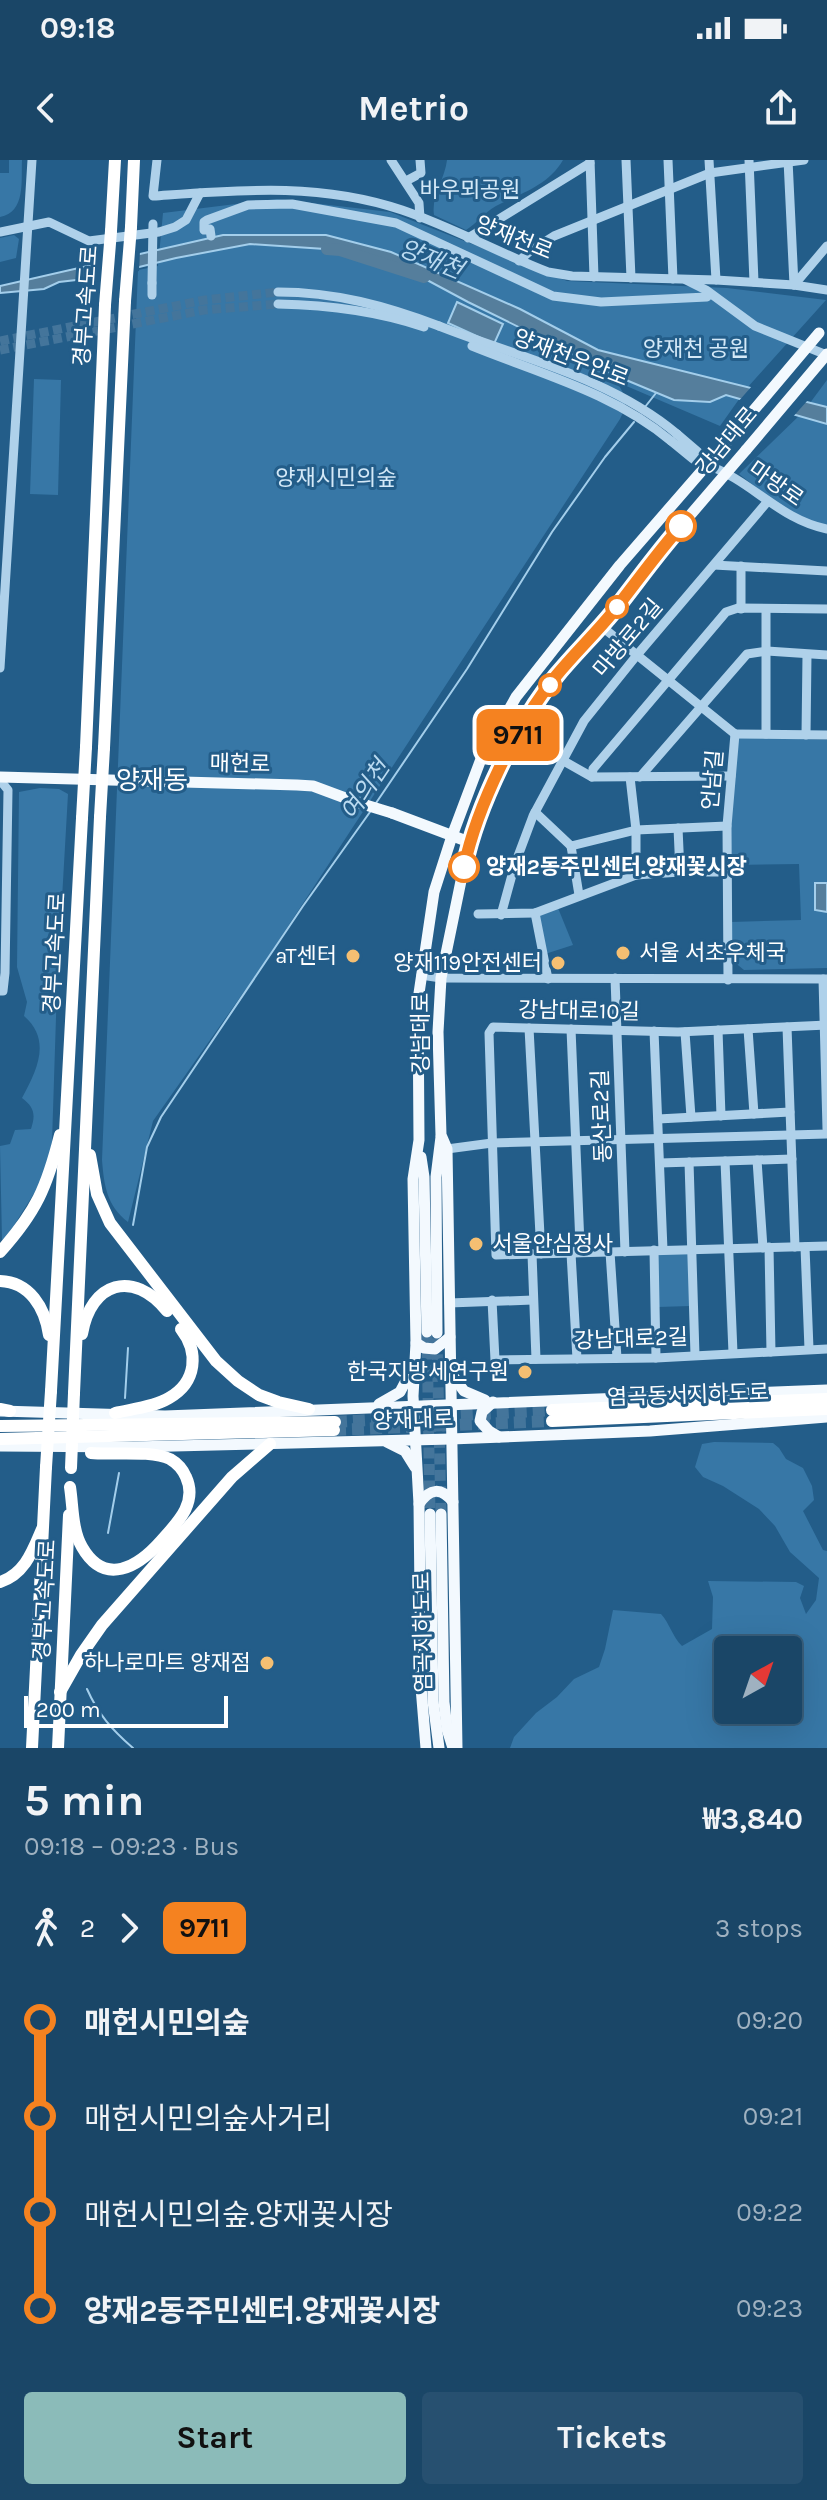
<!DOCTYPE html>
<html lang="en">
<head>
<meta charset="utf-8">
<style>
	:root { --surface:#1a4667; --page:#275070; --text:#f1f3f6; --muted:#9fb1c0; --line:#385e7b; --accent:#8bbbb9 }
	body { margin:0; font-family:Karla,"Noto Sans KR",sans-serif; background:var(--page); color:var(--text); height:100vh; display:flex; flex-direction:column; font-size:30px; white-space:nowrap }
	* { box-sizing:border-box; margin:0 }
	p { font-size:26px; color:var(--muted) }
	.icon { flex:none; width:44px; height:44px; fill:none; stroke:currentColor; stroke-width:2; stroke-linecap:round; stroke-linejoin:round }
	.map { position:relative; height:1588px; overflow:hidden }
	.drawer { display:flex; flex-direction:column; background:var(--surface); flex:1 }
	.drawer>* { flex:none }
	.badge { padding:0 16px; border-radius:12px; font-size:28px; line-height:52px }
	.needle { width:52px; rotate:40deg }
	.controls { position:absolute; left:714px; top:1476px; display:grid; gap:16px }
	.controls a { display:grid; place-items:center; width:88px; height:88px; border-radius:8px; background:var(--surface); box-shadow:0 8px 32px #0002,0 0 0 2px var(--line); font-size:40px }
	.scale { position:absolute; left:24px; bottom:20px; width:204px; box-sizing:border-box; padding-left:8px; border:4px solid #fff; border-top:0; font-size:22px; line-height:28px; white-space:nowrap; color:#fff; -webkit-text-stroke:6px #235d89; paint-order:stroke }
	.map>.badge { position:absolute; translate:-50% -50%; box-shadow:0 0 0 4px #fff }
	.legs { display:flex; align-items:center; gap:12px; height:88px; padding:0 24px; font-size:26px }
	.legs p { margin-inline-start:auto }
	.summary { display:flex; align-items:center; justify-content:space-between; height:136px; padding:0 24px }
	h1 { font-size:44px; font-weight:700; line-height:60px }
	.primary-button { display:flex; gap:16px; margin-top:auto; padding:16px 24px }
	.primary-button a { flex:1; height:92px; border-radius:8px; background:var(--accent); color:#111; font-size:32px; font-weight:700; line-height:92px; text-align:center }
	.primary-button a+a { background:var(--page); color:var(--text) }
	ul { padding:0 24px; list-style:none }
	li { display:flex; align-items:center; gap:28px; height:96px; font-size:30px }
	li i { display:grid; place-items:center; width:12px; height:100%; margin:0 10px; background:currentColor }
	li i::after { content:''; width:20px; height:20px; margin:-10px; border:6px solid; border-radius:50%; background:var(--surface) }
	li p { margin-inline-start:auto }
	li:first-child i { background:linear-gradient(#0000 50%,currentColor 0) }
	li:last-child i { background:linear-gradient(currentColor 50%,#0000 0) }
	.status { display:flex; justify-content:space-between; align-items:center; height:56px; padding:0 40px; background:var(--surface); direction:ltr }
	.status svg { height:22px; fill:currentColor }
	header { display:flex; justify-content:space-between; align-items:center; height:104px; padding:0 24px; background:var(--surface); font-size:36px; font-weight:700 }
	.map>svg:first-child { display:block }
	.green { fill:#3777a6; fill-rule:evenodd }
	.water { fill:#557e9c; stroke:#a3ceeb; stroke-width:2 }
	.pier { fill:#235d89 }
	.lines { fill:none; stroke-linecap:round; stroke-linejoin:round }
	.stream { stroke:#a3ceeb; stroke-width:2 }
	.river { stroke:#557e9c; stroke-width:12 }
	.minor-tunnel { stroke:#44759b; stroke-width:9; stroke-dasharray:9 4.5; stroke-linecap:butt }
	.major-tunnel { stroke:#44759b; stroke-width:11; stroke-dasharray:11 5.5; stroke-linecap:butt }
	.highway-tunnel { stroke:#44759b; stroke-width:12; stroke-dasharray:12 6; stroke-linecap:butt }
	.minor { stroke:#afd1ea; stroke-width:9 }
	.major { stroke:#f3f9fe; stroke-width:11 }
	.highway { stroke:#fff; stroke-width:12 }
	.minor-bridge { stroke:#afd1ea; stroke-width:9 }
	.major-bridge { stroke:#f3f9fe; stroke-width:11 }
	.highway-bridge { stroke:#fff; stroke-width:12 }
	.line-1-casing { stroke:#fff; stroke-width:18 }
	.line-1 { stroke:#f58220; stroke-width:12 }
	.stop-1-dot { fill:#fff; stroke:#f58220; stroke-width:4 }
	.poi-dot { fill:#f5bf72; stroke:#235d89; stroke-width:3 }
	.labels { text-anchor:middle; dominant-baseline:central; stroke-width:6; stroke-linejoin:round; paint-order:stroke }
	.park-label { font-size:22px; fill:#d4e9f8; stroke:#235d89 }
	.street-label { font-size:22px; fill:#fff; stroke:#235d89 }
	.stop-label { font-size:22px; font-weight:bold; fill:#fff; stroke:#235d89; text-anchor:start }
	.poi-label { font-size:22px; fill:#fff; stroke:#235d89; text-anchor:end }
	.water-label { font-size:24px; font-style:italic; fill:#bbdbf1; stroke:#235d89 }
	.quarter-label { font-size:26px; fill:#fff; stroke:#235d89 }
</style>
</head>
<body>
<div class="status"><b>09:18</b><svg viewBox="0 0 49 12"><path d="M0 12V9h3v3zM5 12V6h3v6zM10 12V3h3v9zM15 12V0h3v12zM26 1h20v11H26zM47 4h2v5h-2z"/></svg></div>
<header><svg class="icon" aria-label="back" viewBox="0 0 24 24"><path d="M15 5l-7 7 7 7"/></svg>Metrio<svg class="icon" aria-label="share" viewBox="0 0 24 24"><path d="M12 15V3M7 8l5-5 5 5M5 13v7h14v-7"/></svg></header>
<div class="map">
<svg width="827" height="1588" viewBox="0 0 827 1588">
	<rect width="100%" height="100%" fill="#235d89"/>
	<!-- green -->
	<g class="green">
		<path d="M9,0H22C21,21 26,52 0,57V13H9Z"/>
		<path d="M447,0H563C548,26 521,33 496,46C485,52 477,63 466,70L434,55C431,36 445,19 447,0Z"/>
		<path d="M277,39L390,52L567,121L727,128L826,140L747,228L720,266L617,222C626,237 628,243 620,259L260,809L153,961L128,1062C107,1046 104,1026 102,1000L138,110L158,106L163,53Z"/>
		<polygon points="14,75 19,79 16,98 0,102 0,78"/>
		<polygon points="34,219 61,220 58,335 30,334"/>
		<polygon points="827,220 827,366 790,354 739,314 804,251"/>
		<polygon points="737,577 827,580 827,808 744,810 733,801 731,762 801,760 799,704 732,705 730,672"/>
		<path d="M40,628L59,629L68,634L57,826L52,982L45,1016L6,1078L2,1080L0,986L10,984L15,970L31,969C36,954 34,947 22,938C37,910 52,880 24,856L27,842L17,807L19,632Z"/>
		<polygon points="558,748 573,785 545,794 537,755"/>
		<polygon points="688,1091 690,1146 658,1147 656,1092"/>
		<path d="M714,1282L773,1283L779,1288L786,1299L803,1308L812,1326L814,1340L803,1351L823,1390L827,1391V1588H510L514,1577L536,1553L557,1537L574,1519L599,1507L605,1489L613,1450L661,1454C670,1464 672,1476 682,1486L712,1469L713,1437L708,1421L796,1422L804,1426L800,1438L806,1454L816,1440L819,1418L790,1392L775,1366L759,1349L723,1326L703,1317L695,1307L702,1284ZM788,1490V1550H728V1490Z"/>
	</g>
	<!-- water -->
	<g class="water">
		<polygon points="223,75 326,75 391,92 520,149 598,190 827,247 827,264 726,235 710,242 674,240 626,220 468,142 414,113 340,90 250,84 176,98 94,118 59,122 44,129 0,133 0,126"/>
		<polygon points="457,142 503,164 494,184 448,163"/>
		<polygon points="815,723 827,723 827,752 815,750"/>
	</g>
	<!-- pier -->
	<g class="pier">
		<polygon points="140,91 139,111 96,122 98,100"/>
		<polygon points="752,226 808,240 791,259 737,243"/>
	</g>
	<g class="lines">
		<!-- stream -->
		<g class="stream">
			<polyline points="645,247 656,233"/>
			<polyline points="376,643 467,509 552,372 605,297 634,262"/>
			<polyline points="133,1065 147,987 161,957 303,746 370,652"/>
			<polyline points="125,1238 128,1188"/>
			<polyline points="108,1373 119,1313"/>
			<path d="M87,1529C98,1554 112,1570 133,1588"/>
		</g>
		<!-- river -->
		<polyline class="river" points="327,89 340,90 424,117"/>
		<!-- minor-tunnel -->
		<g class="minor-tunnel">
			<polyline points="0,181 205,140 278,132"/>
			<polyline points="0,190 204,150 278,144"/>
		</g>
		<!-- major-tunnel -->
		<g class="major-tunnel">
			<polyline points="427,1172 430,1354"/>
			<polyline points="437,1178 441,1354"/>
		</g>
		<!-- highway-tunnel -->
		<g class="highway-tunnel">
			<polyline points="335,1262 552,1250"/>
			<polyline points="334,1270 552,1261"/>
		</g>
		<!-- minor -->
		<g class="minor">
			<path d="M157,0L153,36C238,30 319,22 402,50C452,67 499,93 548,112L572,116L716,120L794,125L827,130"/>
			<polyline points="391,0 419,43 420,58"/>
			<polyline points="590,0 594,117"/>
			<polyline points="626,0 631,118"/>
			<polyline points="668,0 673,119"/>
			<polyline points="709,0 716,120"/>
			<polyline points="749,0 754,122"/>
			<polyline points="788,0 794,125"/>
			<polyline points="406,21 421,13 420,0"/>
			<polyline points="0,72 49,62 89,81 159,72 175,67 186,60 200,33"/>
			<polyline points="211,76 210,69 204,70 204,62 207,60 248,45 292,44 396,63 553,136 601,142 707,137"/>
			<polyline points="468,78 590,3"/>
			<polyline points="519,101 530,91 554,76 710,13 804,0"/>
			<polyline points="686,120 706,130 755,166 827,195"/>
			<polyline points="794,125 827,86"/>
			<path d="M278,132C335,132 386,146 439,166"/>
			<polyline points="152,135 152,123"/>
			<path d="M278,144C328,145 377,151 424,167"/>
			<polyline points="671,281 693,299 707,305 698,292 677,274"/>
			<path d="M707,305C751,320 780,360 827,369"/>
			<polyline points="714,405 827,411"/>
			<polyline points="741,406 741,449"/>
			<polyline points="601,466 735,574"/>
			<polyline points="0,508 32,0"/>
			<polyline points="520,569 562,600 592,617 731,616"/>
			<polyline points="735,574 827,575"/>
			<polyline points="766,574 766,450"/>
			<polyline points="806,575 807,495"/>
			<polyline points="592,617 593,609 726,452 738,448 827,449"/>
			<polyline points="630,617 636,670 636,715"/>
			<polyline points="640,617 747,494 767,491 827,495"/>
			<polyline points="0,620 8,630 5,813 3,831 0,831"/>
			<polyline points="535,652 571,686 636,670 727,666"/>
			<polyline points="678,668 680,712"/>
			<polyline points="571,686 579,735"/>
			<polyline points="535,753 548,819"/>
			<polyline points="478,754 535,753 636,715 680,712 727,712"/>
			<polyline points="501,755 515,704 533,656 584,561 637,495 768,341"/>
			<polyline points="421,815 441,818 827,819"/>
			<polyline points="615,818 625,1092"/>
			<polyline points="823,819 827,969"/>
			<polyline points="728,820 727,666 735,574"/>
			<polyline points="827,865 678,872 493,867 489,873 496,1095 827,1086"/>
			<polyline points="787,867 795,1087"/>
			<polyline points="529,868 541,1094"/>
			<polyline points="571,869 580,1085 574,1093"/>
			<polyline points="748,869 754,954"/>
			<polyline points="718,870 721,956"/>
			<polyline points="654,871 663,1090"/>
			<polyline points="685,872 691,957"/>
			<polyline points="658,959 790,952"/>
			<polyline points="447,989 492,983 827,974"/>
			<polyline points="757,1000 763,1088"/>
			<polyline points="725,1001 733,1193"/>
			<polyline points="689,1002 695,1195"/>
			<polyline points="660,1003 792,999"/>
			<polyline points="769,1087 771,1192"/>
			<polyline points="805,1087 809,1189"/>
			<polyline points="654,1090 656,1198"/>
			<polyline points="610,1092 617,1198"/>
			<polyline points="571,1093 577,1199"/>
			<polyline points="532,1094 536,1199"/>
			<polyline points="492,1140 495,1200 656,1198 827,1189"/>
			<polyline points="449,1143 533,1140"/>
		</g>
		<!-- major -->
		<g class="major">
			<polyline points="0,617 297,625 313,626 356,642"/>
			<polyline points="392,653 469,682"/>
			<polyline points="421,997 424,1017 427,1172"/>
			<polyline points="437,1173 436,1017 441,977"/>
			<polyline points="416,1183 424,1188 435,1189 450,1177"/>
			<polyline points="450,1212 464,1231 485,1240"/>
			<polyline points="493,1242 482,1252 480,1261 489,1271 499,1277"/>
			<polyline points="379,1244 400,1232 410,1213"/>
			<polyline points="1,1251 165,1256 827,1230"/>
			<polyline points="387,1282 405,1291 415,1307"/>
			<polyline points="0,1286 133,1287 451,1279 650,1271 827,1257"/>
			<path d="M419,1344C430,1328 441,1327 453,1342"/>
			<polyline points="430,1354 433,1541 439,1588"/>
			<polyline points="441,1354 444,1542 447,1569 453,1588"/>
			<polyline points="426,1588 421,1527 419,1344 413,1236 416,1183 413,1019 419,980 418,840 434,732 452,676 481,599 516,537 620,405 726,283"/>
			<polyline points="457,1588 447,989 441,975 438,872 441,818 469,682 481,653 520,569 556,515 601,466 639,421 656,395 746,290"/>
		</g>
		<!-- highway -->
		<g class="highway">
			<polyline points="131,67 134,0"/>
			<polyline points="111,71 115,0"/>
			<polyline points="86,587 105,145"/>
			<polyline points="104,588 125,141"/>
			<polyline points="90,995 97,1034 110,1063 216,1201 238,1221 259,1235 278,1242 309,1249"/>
			<path d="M0,1092C36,1052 47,1027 60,975"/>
			<path d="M0,1121C30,1122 45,1148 49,1175"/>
			<path d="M82,1174C91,1122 133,1109 167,1151"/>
			<polyline points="51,1231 82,658"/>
			<polyline points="74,1233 100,657"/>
			<polyline points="0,1249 10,1251"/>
			<polyline points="552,1250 827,1239"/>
			<path d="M115,1253C132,1249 154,1247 169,1238C197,1222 199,1192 181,1169"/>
			<polyline points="552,1261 827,1249"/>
			<polyline points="0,1266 335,1262"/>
			<polyline points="0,1279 334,1270"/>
			<path d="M70,1327C73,1346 72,1370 82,1387C105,1427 138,1407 161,1381C177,1363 198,1343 186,1317C183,1310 177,1303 170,1299C152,1290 112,1295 91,1293"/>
			<path d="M0,1422C25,1414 33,1390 42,1369"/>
			<polyline points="60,1532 81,1495 102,1465 232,1317 270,1284"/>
			<polyline points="32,1588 46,1307"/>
			<polyline points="58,1588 69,1355"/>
		</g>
		<!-- minor-bridge -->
		<g class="minor-bridge">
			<polyline points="152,123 153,64"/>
			<path d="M439,166C520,198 609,217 677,274"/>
			<path d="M472,186C541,214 614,233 671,281"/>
		</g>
		<!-- major-bridge -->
		<g class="major-bridge">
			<polyline points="726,283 819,173"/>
			<polyline points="746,290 827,194"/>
			<polyline points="356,642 392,653"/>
		</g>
		<!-- highway-bridge -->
		<g class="highway-bridge">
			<polyline points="125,141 131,67"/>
			<polyline points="105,145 111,71"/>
			<polyline points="100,657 104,588"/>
			<polyline points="82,658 86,587"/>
			<polyline points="46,1307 51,1231"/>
			<polyline points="71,1308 74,1233"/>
		</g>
	</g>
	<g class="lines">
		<defs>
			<path id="line-1" d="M464,707C477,646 517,564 556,516C574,494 595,474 613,452C636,423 657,393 681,366"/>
		</defs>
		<!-- line-1 casing -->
		<use href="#line-1" class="line-1-casing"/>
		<!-- line-1 -->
		<use href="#line-1" class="line-1"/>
	</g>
	<!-- markers -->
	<g class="stop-1-dot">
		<circle cx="681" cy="366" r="14"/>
		<circle cx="617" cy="447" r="10"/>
		<circle cx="550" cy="525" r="10"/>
		<circle cx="464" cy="707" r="14"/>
	</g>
	<g class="poi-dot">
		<circle cx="623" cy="793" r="8"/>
		<circle cx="353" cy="796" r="8"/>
		<circle cx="558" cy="803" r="8"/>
		<circle cx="476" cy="1084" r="8"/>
		<circle cx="525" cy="1212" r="8"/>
		<circle cx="267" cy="1503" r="8"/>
	</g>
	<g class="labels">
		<!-- park labels -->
		<g class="park-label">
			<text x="470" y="30">바우뫼공원</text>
			<text x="696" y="189">양재천 공원</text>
			<text x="336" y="318">양재시민의숲</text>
		</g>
		<!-- street labels -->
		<g class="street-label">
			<text transform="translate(514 78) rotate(22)">양재천로</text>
			<text transform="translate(86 146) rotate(-86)">경부고속도로</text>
			<text transform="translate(571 198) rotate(21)">양재천우안로</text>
			<text transform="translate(727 281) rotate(-50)">강남대로</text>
			<text transform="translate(776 324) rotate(35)">마방로</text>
			<text transform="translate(628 478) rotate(-50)">마방로2길</text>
			<text transform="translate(240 604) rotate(1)">매헌로</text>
			<text transform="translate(713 620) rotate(-85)">언남길</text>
			<text transform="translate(55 793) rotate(-87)">경부고속도로</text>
			<text transform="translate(579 851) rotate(1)">강남대로10길</text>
			<text transform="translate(421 873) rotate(-90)">강남대로</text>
			<text transform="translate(602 956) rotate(-92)">동산로2길</text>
			<text transform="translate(631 1179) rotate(-2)">강남대로2길</text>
			<text transform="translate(688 1235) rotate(-2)">염곡동서지하도로</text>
			<text transform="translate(413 1260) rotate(-2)">양재대로</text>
			<text transform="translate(45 1440) rotate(-87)">경부고속도로</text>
			<text transform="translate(423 1472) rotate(-91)">염곡지하도로</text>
		</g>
		<!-- stop labels -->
		<g class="stop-label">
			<text x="486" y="707">양재2동주민센터.양재꽃시장</text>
		</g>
		<!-- poi labels -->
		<g class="poi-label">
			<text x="639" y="793" text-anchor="start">서울 서초우체국</text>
			<text x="337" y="796">aT센터</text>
			<text x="542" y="803">양재119안전센터</text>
			<text x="492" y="1084" text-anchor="start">서울안심정사</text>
			<text x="509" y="1212">한국지방세연구원</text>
			<text x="251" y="1503">하나로마트 양재점</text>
		</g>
		<!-- water labels -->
		<g class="water-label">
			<text transform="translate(431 99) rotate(22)">양재천</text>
			<text transform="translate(365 630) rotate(-56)">여의천</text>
		</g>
		<!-- quarter labels -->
		<g class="quarter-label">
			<text x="152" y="620">양재동</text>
		</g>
	</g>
</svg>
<div class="controls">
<a><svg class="needle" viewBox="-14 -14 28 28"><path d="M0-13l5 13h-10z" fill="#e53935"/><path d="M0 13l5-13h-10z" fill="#9fb1c0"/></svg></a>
</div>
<div class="scale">200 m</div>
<b class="badge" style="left:518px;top:575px;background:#f58220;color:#111">9711</b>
</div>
<section class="drawer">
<div class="summary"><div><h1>5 min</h1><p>09:18 – 09:23 · Bus</p></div><b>₩3,840</b></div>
<div class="legs"><svg class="icon" aria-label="walk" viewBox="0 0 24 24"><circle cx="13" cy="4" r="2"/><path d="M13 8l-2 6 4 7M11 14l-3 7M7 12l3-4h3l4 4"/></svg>2<svg class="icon" aria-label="forward" viewBox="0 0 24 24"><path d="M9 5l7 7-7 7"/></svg><b class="badge" style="background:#f58220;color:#111">9711</b><p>3 stops</p></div>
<ul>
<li><i style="color:#f58220"></i><b>매헌시민의숲</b><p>09:20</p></li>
<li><i style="color:#f58220"></i><span>매헌시민의숲사거리</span><p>09:21</p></li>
<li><i style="color:#f58220"></i><span>매헌시민의숲.양재꽃시장</span><p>09:22</p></li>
<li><i style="color:#f58220"></i><b>양재2동주민센터.양재꽃시장</b><p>09:23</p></li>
</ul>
<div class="primary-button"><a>Start</a><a>Tickets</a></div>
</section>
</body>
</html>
